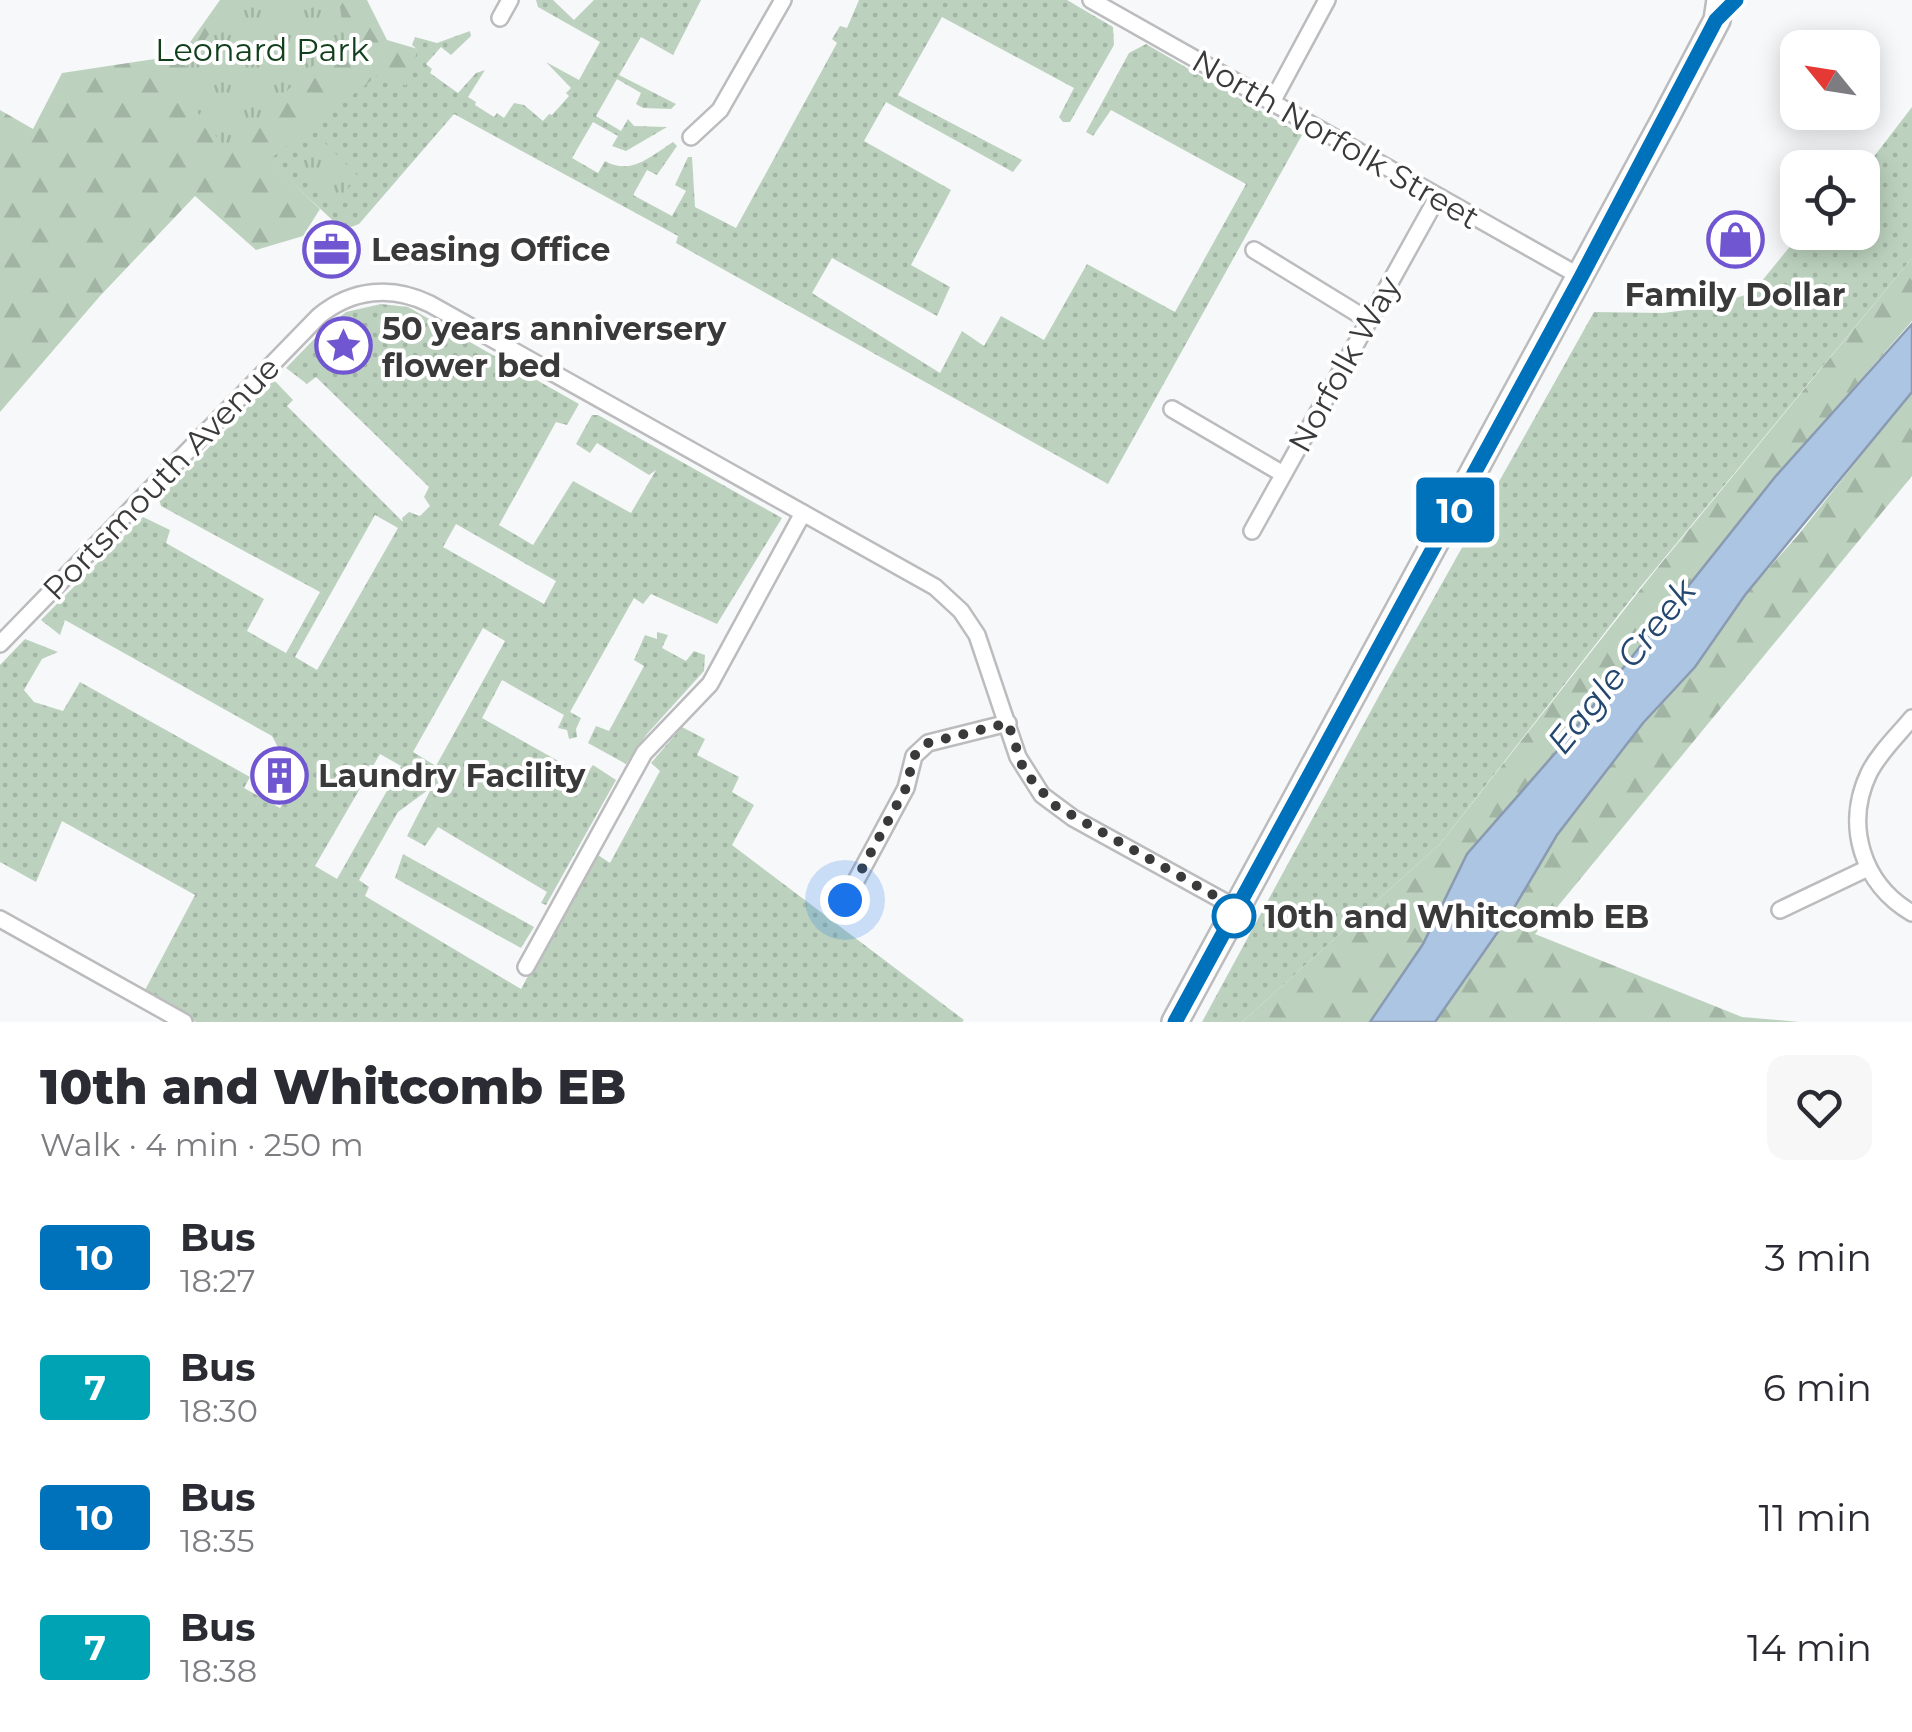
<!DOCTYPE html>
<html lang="en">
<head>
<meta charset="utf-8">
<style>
	:root { --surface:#fff; --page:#f7f7f7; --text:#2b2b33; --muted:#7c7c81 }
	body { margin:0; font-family:Montserrat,sans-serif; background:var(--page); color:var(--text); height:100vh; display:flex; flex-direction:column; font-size:38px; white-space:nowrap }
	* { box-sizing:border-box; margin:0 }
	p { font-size:32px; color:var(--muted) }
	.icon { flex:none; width:55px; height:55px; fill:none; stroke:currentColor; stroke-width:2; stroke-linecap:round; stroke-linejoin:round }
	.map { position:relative; height:1022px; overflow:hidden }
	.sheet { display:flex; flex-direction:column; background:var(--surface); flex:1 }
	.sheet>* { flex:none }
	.badge { padding:0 20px; border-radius:8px; font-size:35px; line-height:65px }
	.needle { width:65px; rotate:300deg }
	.buttons { position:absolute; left:1780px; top:30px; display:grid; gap:20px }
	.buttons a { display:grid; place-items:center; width:100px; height:100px; border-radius:20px; background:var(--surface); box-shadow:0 5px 25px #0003; font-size:50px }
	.you { position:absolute; width:50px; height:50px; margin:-25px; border:8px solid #fff; border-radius:50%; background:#1a73e8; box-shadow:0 0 0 15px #1a73e833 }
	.map>.badge { position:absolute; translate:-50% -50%; box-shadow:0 0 0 5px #fff }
	.round { display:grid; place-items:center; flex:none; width:105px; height:105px; border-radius:20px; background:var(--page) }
	.summary { display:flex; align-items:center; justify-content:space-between; height:170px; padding:0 40px }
	h1 { font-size:48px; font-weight:800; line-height:75px }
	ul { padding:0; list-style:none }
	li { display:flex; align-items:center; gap:30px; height:130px; padding:0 40px }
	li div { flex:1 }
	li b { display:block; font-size:38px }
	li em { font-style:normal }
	li .badge { min-width:110px; font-weight:700; text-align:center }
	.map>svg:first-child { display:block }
	.grass { fill:url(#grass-dots); fill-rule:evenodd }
	.forest { fill:url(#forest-firs) }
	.park { fill:url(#park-tufts) }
	.water { fill:#acc5e3; stroke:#8a9bb1; stroke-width:2.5 }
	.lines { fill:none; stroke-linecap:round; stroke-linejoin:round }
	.minor-casing { stroke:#bcbcbf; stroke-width:20 }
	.primary-casing { stroke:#bcbcbf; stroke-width:30 }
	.minor { stroke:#fff; stroke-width:15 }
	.primary { stroke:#fff; stroke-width:25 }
	.line-casing { stroke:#fff; stroke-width:22 }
	.line { stroke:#0072bc; stroke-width:15 }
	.walk { stroke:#3a3a3b; stroke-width:10; stroke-dasharray:0 18 }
	.stop-dot { fill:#fff; stroke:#0072bc; stroke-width:5 }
	.labels { text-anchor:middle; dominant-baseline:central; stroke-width:8; stroke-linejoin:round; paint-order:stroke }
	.park-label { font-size:32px; fill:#113f1b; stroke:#fff }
	.street-label { font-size:32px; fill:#3a3a3b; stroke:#fff }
	.poi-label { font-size:32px; font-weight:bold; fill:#3a3a3b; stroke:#fff; text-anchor:start }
	.stop-label { font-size:32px; font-weight:bold; fill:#3a3a3b; stroke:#fff; text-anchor:start }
	.water-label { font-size:35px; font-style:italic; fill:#23476f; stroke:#fff }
</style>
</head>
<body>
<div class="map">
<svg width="1912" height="1022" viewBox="0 0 1912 1022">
	<defs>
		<pattern id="grass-dots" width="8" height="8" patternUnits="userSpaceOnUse" patternTransform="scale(2.5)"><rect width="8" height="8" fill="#bcd2be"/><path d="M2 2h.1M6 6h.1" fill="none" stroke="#a2b5a4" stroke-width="1.8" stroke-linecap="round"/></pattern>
		<pattern id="forest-firs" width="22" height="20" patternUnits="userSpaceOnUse" patternTransform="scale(2.5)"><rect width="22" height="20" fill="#bcd2be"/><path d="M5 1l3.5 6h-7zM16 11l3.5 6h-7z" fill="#a2b5a4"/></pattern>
		<pattern id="park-tufts" width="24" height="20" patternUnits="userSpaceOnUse" patternTransform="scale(2.5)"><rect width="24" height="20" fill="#bcd2be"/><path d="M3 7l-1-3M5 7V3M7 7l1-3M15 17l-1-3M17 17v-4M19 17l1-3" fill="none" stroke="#a2b5a4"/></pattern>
	</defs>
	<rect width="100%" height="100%" fill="#f7f8fa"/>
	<!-- grass -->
	<g class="grass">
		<path d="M536,0H553L574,20L594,0H701L673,55L641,37L619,75L676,104L671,109L643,108L636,104L641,93L617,79L596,116L621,131L628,119L634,126L667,127L626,151L612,146L618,136L593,122L572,158L598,173L605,161C631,176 651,156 673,142L677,146L657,175L647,170L633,195L672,216L686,191L675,185L688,157H692L695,207L736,228L837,43L832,39L840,26L847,28L859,0H1067L1113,27L1114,45L1070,122H1063L1059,117L1074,88L942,17L898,95L1022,160L1013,172L886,102L864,141L951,190L911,265L950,287L937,316L832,258L812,293L940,373L962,331L984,346L1001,316L1044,340L1087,264L1175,312L1246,184L1111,110L1093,136L1086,132L1129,53L1146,44L1302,135L1108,484L676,243L678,236L454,114L359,224L343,230L268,160L382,71L418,50L412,45L415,37L437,43L470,31L471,36L451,55L441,47L426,64L432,69L430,73L458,93L476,73L485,70L468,97L476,102L475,105L494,117L497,113L504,118L514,103L524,105L543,121L549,114L552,115L569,96L566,93L571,88L546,62L579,80L600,42L538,7Z"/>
		<polygon points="1912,107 1912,258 1638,590 1440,844 1242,1022 1202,1022 1380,694 1594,312 1663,313 1702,308 1752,293 1801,233 1862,232 1863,171"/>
		<path d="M381,304L408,307L579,404L567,425L556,422L499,525L533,545L573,481L631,513L656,470L649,475L597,443L590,453L576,444L592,415H598L782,518L717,624L651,594L643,604L634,598L570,712L581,718L576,729L577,737L569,739L567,730L558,728L564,715L502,680L482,718L585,776L593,765L616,780L546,905L541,903L547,892L438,827L425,846L407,836L432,787L398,812L359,880L369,887L365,896L521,989L595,853L610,863L660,771L651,763L682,727L705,739L697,755L739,777L732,792L754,805L732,845L964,1020L962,1022H196L144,992L195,895L62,821L36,882L0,862V665L25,639L58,652L42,659L24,690L34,702L63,711L80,682L250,777L244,788L280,808L304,769L283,757L272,736L65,620L60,635L41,620L143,517L170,530L166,543L264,599L247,631L286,653L320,592L161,506L159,499L274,380L293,400L287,406L403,522L402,518L409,512L420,516L430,506L424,497L429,487L316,377L307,384L286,368L323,330L346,312ZM375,515L398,528L317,670L295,657ZM456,524L556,581L544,604L443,547ZM483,628L505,641L436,766L413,752ZM380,754L401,766L337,879L315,866Z"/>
		<polygon points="657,632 668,635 662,648 686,661 694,651 705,655 704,671 647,734 626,764 588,743 596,726 609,731 644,666 634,660 645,635 657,639"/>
		<polygon points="403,854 534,927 521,948 395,878"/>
	</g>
	<!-- forest -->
	<g class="forest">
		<polygon points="220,0 367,0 387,40 418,49 406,86 382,72 269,160 320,209 303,236 256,250 195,196 100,296 0,412 0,110 33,129 62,73 181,55"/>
		<polygon points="1912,258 1912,321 1772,481 1551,757 1467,854 1423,944 1370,1022 1242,1022 1440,844 1654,572"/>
		<polygon points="1912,391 1912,476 1535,934 1742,1017 1800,1022 1434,1022 1511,913 1557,835 1643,723 1695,667 1745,595 1799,534"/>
	</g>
	<!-- park -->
	<g class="park">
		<polygon points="233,0 339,0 345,43 318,61 226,149 175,83"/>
		<polygon points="320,138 359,177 336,201 296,161"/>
	</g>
	<!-- water -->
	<polygon class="water" points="1912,324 1912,392 1745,595 1695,667 1643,723 1557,835 1511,913 1435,1022 1370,1022 1423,944 1467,854 1557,751 1775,477"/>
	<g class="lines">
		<defs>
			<g id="minor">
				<polyline points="1091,0 1581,277"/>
				<polyline points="500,18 510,0"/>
				<polyline points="1272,102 1327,0"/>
				<polyline points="691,137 720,110 783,0"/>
				<polyline points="1254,250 1368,320"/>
				<polyline points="1172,409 1283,474"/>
				<polyline points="1252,531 1437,198"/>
				<path d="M0,644L319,316C352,289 392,285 430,304L935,587L961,611L977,635L1018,757L1042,795L1073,818L1238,909"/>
				<path d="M1912,718C1898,735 1879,753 1869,773C1844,825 1862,884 1912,913"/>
				<polyline points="845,901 906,788 914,756 928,743 1008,723"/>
				<polyline points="1780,910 1868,868"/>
				<polyline points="0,919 184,1022"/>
				<polyline points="526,967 644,753 710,684 803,513"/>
			</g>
			<polyline id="primary" points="1175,1022 1666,117 1717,20 1720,0"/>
		</defs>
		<!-- minor casing -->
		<use href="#minor" class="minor-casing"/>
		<!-- primary casing -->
		<use href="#primary" class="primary-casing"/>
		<!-- minor -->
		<use href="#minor" class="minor"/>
		<!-- primary -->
		<use href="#primary" class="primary"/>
	</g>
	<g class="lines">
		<defs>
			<polyline id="line" points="1175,1022 1581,277 1716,20 1736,0"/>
		</defs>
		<!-- line casing -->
		<use href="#line" class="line-casing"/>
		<!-- line -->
		<use href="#line" class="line"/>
		<!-- walk -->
		<polyline class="walk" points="845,900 906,788 914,756 928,743 1008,723 1024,771 1054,805 1238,909 1234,916"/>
	</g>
	<!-- icons -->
	<defs>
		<symbol id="shop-ring" viewBox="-11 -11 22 22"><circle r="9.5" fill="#fff" stroke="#7056d0" stroke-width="1.5"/><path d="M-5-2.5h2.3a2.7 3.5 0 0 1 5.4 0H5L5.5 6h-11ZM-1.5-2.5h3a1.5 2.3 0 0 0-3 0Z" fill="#7056d0"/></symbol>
		<symbol id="office-ring" viewBox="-11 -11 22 22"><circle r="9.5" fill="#fff" stroke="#7056d0" stroke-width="1.5"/><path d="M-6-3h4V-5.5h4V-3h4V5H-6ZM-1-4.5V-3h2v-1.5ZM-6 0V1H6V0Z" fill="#7056d0"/></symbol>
		<symbol id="sight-ring" viewBox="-11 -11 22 22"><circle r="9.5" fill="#fff" stroke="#7056d0" stroke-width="1.5"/><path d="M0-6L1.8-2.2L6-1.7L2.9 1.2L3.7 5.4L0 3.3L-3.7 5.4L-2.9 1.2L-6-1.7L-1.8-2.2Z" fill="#7056d0"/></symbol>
		<symbol id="building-ring" viewBox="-11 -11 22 22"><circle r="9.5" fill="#fff" stroke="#7056d0" stroke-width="1.5"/><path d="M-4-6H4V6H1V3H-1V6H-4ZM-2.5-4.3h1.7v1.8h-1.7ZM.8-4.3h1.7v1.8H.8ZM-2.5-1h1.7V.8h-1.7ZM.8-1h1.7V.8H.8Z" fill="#7056d0"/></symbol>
	</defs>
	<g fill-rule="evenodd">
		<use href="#shop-ring" x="1704" y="208" width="63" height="63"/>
		<use href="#office-ring" x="300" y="218" width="63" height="63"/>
		<use href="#sight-ring" x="312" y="314" width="63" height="63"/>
		<use href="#building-ring" x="248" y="744" width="63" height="63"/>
	</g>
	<!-- markers -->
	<circle class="stop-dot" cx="1234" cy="916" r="20"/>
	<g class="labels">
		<!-- park labels -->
		<g class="park-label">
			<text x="262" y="49">Leonard Park</text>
		</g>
		<!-- street labels -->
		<g class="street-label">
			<text transform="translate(1336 139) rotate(30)">North Norfolk Street</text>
			<text transform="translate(1344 364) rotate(-61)">Norfolk Way</text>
			<text transform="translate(161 478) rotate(-46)">Portsmouth Avenue</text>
		</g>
		<!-- poi labels -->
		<g class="poi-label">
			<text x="371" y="249">Leasing Office</text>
			<text x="1735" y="294" text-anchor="middle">Family Dollar</text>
			<text x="382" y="328">50 years anniversery<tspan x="382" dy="37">flower bed</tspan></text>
			<text x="318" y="775">Laundry Facility</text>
		</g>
		<!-- stop labels -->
		<g class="stop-label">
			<text x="1264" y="916">10th and Whitcomb EB</text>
		</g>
		<!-- water labels -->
		<g class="water-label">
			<text transform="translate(1621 666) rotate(-51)">Eagle Creek</text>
		</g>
	</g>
</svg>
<div class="buttons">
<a><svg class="needle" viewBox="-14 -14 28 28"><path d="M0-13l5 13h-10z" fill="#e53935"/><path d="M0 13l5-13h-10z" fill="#7c7c81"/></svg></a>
<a><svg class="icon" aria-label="locate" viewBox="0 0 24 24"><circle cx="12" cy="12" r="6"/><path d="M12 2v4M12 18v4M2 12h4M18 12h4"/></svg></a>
</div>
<div class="you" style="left:845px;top:900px"></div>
<b class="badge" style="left:1455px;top:510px;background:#0072bc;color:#fff">10</b>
</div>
<section class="sheet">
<div class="summary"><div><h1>10th and Whitcomb EB</h1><p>Walk · 4 min · 250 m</p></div><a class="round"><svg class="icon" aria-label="heart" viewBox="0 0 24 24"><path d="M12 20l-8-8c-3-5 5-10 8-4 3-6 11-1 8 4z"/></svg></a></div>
<ul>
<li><span class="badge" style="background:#0072bc;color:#fff">10</span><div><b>Bus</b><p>18:27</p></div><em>3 min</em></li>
<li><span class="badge" style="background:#00a3b4;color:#fff">7</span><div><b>Bus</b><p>18:30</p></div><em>6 min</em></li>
<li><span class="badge" style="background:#0072bc;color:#fff">10</span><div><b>Bus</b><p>18:35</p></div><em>11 min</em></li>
<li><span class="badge" style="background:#00a3b4;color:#fff">7</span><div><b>Bus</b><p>18:38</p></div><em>14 min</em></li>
</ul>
</section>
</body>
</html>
